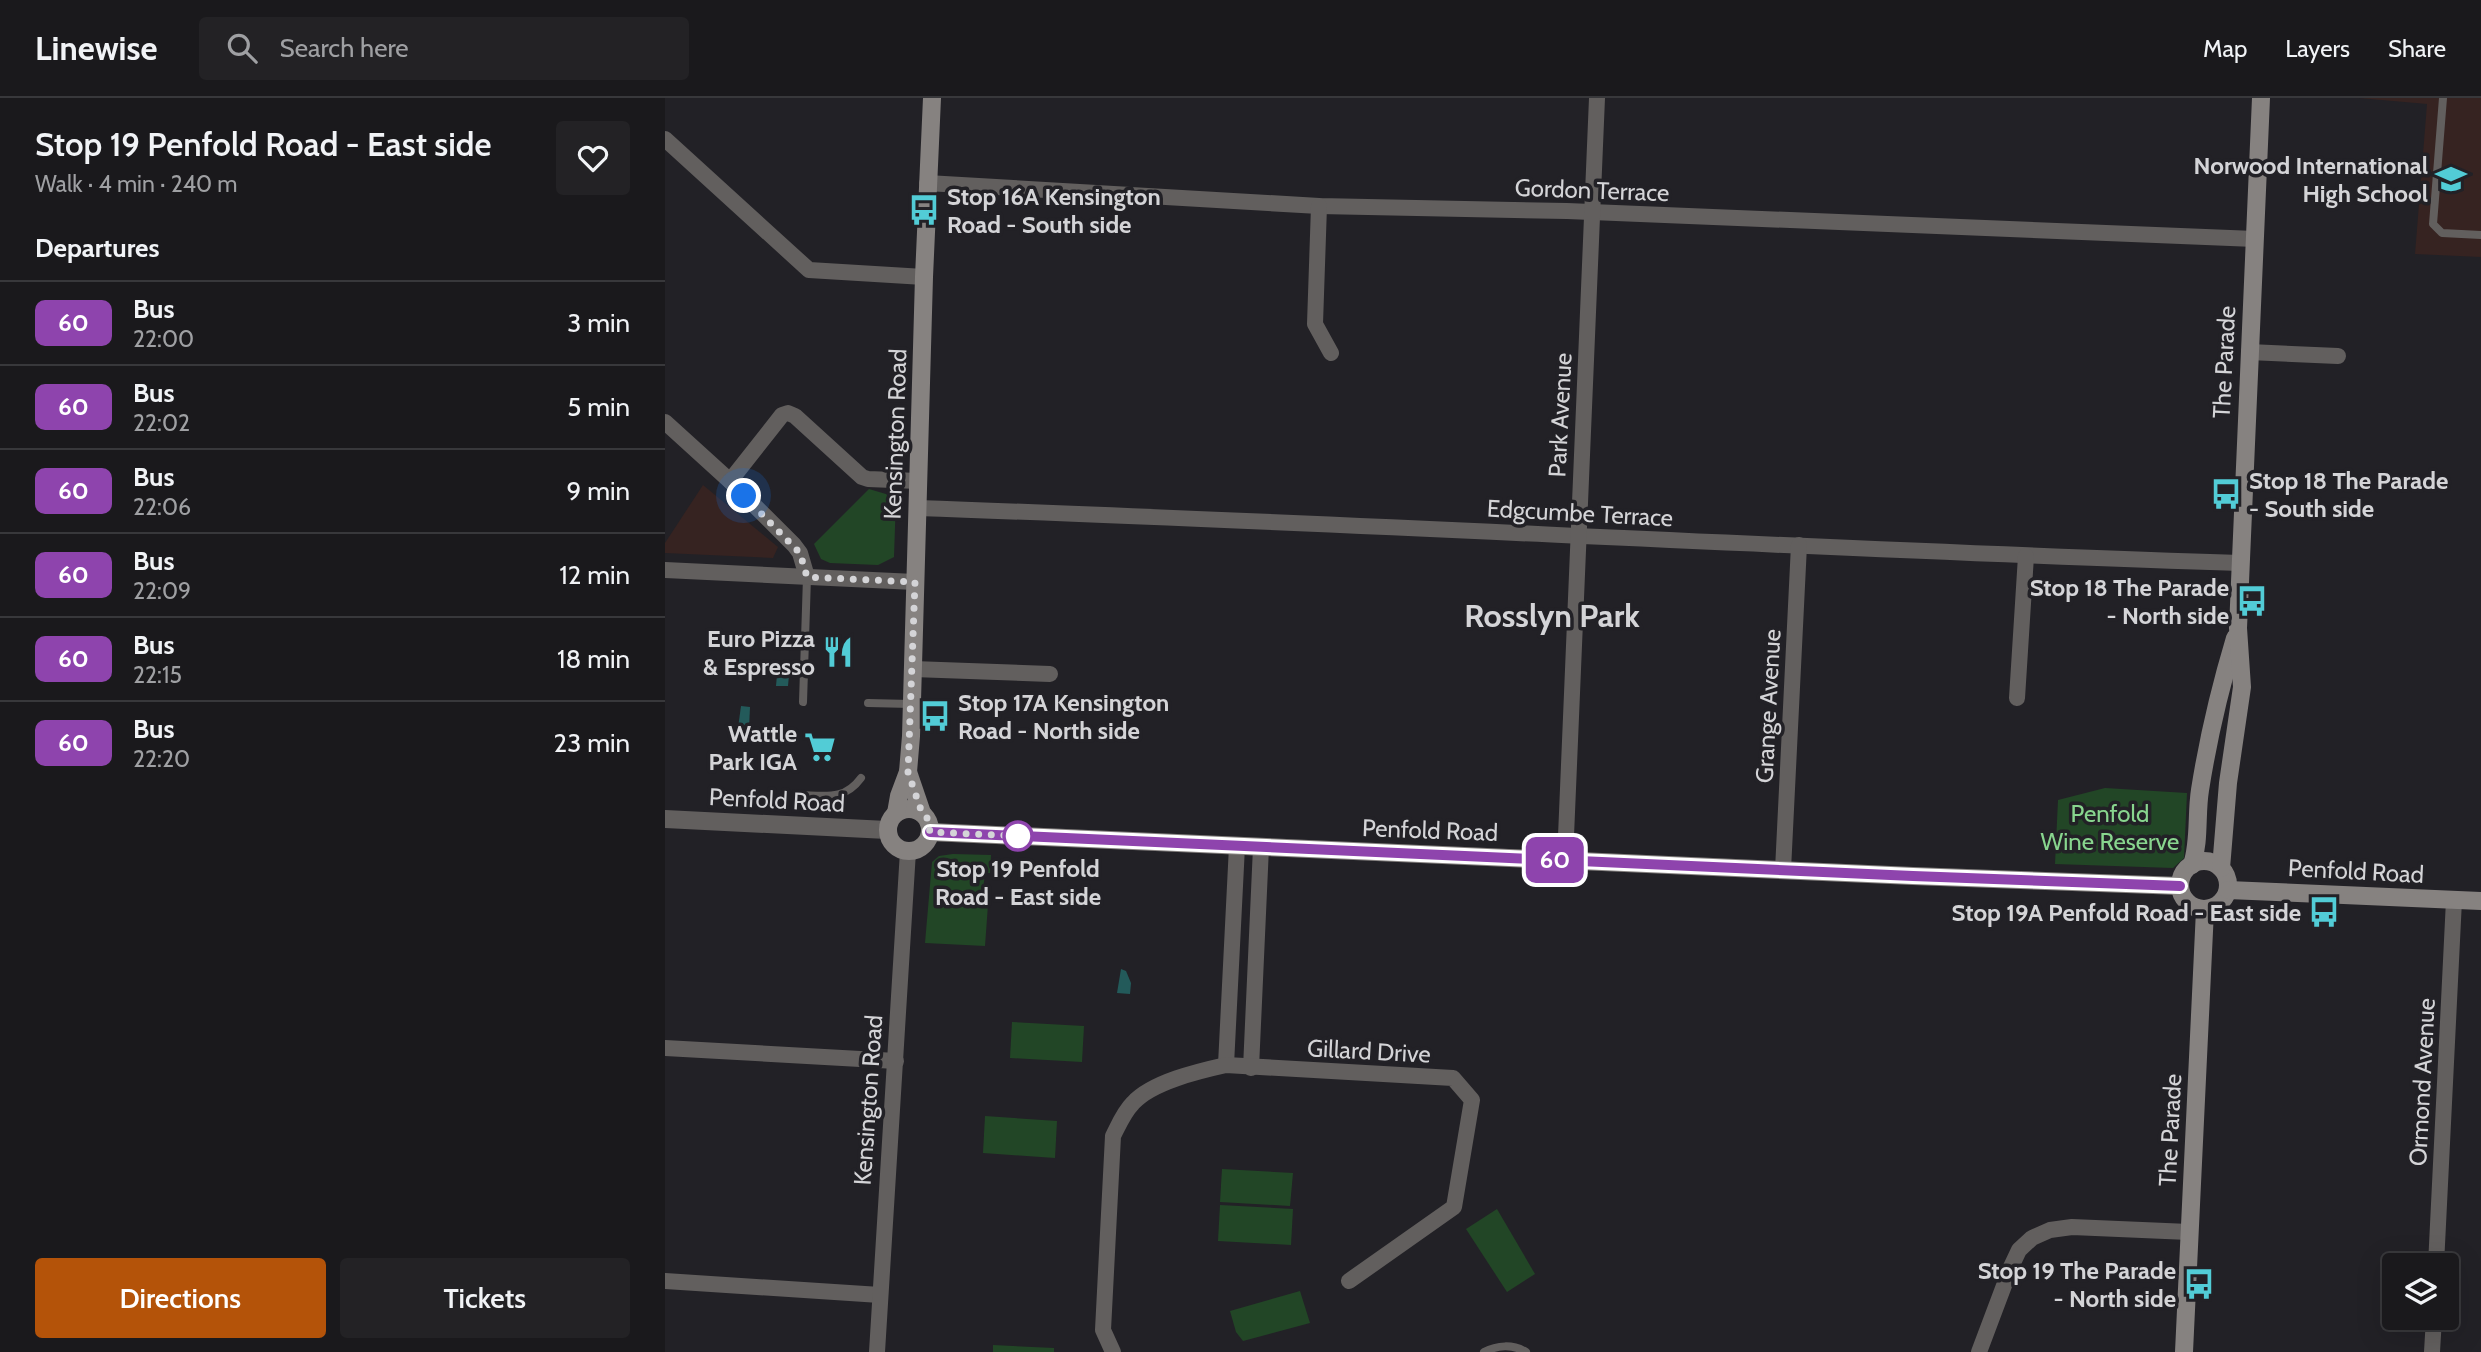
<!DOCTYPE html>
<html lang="en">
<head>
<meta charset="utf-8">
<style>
	:root { --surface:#1a191c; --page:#232225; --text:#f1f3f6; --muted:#9fa0a3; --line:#38383b; --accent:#b45309 }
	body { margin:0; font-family:Cabin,sans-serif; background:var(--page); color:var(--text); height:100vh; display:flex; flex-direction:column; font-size:26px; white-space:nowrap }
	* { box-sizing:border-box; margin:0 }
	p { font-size:23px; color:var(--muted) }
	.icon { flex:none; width:38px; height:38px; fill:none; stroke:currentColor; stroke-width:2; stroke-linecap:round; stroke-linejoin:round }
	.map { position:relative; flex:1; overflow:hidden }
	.panel { display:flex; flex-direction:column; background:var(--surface); width:665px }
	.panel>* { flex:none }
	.badge { padding:0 14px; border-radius:10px; font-size:24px; line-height:46px }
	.fabs { position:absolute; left:1717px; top:1155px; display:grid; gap:14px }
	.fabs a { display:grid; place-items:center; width:77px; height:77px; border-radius:7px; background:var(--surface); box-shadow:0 7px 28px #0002,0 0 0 2px var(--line); font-size:35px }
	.you { position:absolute; width:35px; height:35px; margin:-18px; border:5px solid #fff; border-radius:50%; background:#1a73e8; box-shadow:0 0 0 10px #1a73e833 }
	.map>.badge { position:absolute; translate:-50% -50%; box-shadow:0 0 0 4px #fff }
	h2 { padding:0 35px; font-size:26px; line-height:63px }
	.round { display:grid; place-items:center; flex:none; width:74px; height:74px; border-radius:7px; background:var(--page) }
	.headline { display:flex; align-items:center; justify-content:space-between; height:119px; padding:0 35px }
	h1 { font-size:33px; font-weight:600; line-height:52px }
	.action { display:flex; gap:14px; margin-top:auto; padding:14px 35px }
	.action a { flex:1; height:80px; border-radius:7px; background:var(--accent); color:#fff; font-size:28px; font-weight:600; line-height:80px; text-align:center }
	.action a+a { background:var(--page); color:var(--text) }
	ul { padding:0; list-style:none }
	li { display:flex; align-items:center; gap:21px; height:84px; padding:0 35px; border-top:2px solid var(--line) }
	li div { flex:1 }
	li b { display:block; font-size:26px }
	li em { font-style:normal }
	li .badge { min-width:77px; font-weight:700; text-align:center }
	header { display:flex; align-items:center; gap:42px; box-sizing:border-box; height:98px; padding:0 35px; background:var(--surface); border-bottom:2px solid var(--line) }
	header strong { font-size:33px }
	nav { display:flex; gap:38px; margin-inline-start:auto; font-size:24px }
	.search { width:490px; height:63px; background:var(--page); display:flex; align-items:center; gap:18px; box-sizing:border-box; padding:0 24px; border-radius:7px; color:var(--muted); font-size:26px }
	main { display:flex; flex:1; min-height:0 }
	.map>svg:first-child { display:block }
	.industrial { fill:#362321 }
	.green { fill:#224626 }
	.water { fill:#235a5a }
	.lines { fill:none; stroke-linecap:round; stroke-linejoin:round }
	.service { stroke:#625f5e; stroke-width:8 }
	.minor { stroke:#625f5e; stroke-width:16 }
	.tertiary { stroke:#625f5e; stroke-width:18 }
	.secondary { stroke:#868280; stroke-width:18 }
	.line-casing { stroke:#fff; stroke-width:16 }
	.line { stroke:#8e44ad; stroke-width:10 }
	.walk { stroke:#d4d4d7; stroke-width:7; stroke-dasharray:0 12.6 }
	.stop-dot { fill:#fff; stroke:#8e44ad; stroke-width:3.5 }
	.labels { text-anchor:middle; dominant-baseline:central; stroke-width:7; stroke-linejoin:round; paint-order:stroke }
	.poi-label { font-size:24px; font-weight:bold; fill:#d4d4d7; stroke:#222126; text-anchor:end }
	.street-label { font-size:24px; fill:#d4d4d7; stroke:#222126 }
	.park-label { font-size:24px; fill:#88d58e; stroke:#222126 }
	.stop-label { font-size:24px; font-weight:bold; fill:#d4d4d7; stroke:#222126 }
	.district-label { font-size:32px; font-weight:bold; fill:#d4d4d7; stroke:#222126 }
</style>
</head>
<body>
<header>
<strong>Linewise</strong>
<div class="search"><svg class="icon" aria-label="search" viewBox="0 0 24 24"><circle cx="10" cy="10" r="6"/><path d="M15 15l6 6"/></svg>Search here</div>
<nav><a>Map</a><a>Layers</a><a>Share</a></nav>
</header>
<main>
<section class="panel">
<div class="headline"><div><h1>Stop 19 Penfold Road - East side</h1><p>Walk · 4 min · 240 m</p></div><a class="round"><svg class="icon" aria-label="heart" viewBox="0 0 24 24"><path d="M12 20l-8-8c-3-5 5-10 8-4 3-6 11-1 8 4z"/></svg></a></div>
<h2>Departures</h2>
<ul>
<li><span class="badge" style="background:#8e44ad;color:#fff">60</span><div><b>Bus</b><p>22:00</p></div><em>3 min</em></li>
<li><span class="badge" style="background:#8e44ad;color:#fff">60</span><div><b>Bus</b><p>22:02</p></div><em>5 min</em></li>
<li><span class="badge" style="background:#8e44ad;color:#fff">60</span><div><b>Bus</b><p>22:06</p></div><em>9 min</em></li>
<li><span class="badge" style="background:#8e44ad;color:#fff">60</span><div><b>Bus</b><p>22:09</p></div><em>12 min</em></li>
<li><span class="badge" style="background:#8e44ad;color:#fff">60</span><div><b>Bus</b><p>22:15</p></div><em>18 min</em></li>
<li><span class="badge" style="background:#8e44ad;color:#fff">60</span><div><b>Bus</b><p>22:20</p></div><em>23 min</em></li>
</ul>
<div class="action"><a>Directions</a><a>Tickets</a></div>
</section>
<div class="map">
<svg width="1816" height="1254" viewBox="0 0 1816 1254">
	<rect width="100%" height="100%" fill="#222126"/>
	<!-- industrial -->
	<g class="industrial">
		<polygon points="1816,0 1816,159 1750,156 1762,6 1694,0"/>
		<polygon points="38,387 113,449 108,460 0,455 0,445"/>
	</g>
	<!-- green -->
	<g class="green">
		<polygon points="204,391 231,399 229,459 213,467 165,465 156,461 149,446"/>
		<polygon points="1440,690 1522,695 1519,760 1508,770 1390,766 1393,702"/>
		<polygon points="288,756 326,757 325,775 320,775 318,792 324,793 320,848 260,845 267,764 274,758"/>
		<polygon points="347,924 419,928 417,964 345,960"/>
		<polygon points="320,1018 392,1023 390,1060 318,1055"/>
		<polygon points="557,1071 628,1075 625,1108 555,1104"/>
		<polygon points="555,1107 628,1111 626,1147 553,1143"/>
		<polygon points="832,1111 870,1176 842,1194 801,1131"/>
		<polygon points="635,1193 645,1225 578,1243 571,1234 565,1213"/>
		<polygon points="328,1247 389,1250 389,1254 328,1254"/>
	</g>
	<!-- water -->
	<g class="water">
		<polygon points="113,565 125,566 123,588 111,588"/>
		<polygon points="76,608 85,609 84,631 73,630"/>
		<polygon points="456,871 461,873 466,885 465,896 452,895"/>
	</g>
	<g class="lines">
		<!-- service -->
		<g class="service">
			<polyline points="1778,0 1768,126 1777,135 1816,137"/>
			<polyline points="138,604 142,479"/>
			<polyline points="203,605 246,606"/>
			<path d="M137,697C162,698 180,702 196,680"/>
			<path d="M819,1254C832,1247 848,1246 861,1254"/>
		</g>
		<!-- minor -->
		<g class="minor">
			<polyline points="0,41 144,172 259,179"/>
			<polyline points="262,85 654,108 902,113 1590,141"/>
			<polyline points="654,108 650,226 666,255"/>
			<polyline points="1584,254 1673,258"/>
			<polyline points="0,324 65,383 129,447 135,455 142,479"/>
			<polyline points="65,383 117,317 123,315 130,318 197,379 203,381 253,383"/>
			<path d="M252,410C694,425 1134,451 1575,465"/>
			<polyline points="0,472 250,484"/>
			<polyline points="248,571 385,576"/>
			<polyline points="1352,600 1361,458"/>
			<polyline points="900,762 932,0"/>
			<polyline points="1118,772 1134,447"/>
			<polyline points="0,950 231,963"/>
			<polyline points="561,967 572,748"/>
			<polyline points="586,970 596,749"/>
			<polyline points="1771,1167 1789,802"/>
			<polyline points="0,1183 215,1197"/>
			<polyline points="212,1254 243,753"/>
			<path d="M448,1254L438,1232L448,1038C454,1026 459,1014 468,1005C487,984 534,973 561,967L788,980L807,1002L789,1109L684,1183"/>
			<polyline points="1314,1254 1346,1169 1354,1152 1367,1140 1385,1132 1407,1129 1524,1134"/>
			<polyline points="1767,1254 1769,1220"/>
		</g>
		<!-- tertiary -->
		<polyline class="tertiary" points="0,721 222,732"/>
		<!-- secondary -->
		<g class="secondary">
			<polyline points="243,674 257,715"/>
			<circle cx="244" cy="732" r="21"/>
			<polyline points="231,715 234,698 243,674 246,638 259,179 267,0"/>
			<polyline points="265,734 1248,778 1515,788"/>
			<circle cx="1539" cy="787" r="24"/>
			<path d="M1527,767C1535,742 1531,717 1535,692C1543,641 1555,590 1570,540"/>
			<polyline points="1556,770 1563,685 1577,589 1573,530 1596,0"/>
			<polyline points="1563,792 1816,803"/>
			<polyline points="1519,1254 1540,812"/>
		</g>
	</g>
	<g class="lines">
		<defs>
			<polyline id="line" points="265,734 1248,778 1515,788"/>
		</defs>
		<!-- line casing -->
		<use href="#line" class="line-casing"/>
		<!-- line -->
		<use href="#line" class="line"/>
		<!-- walk -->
		<polyline class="walk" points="79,398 135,455 142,479 250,484 243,674 257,715 262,720 265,734 353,738"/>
	</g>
	<!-- icons -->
	<defs>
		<symbol id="school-bare" viewBox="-9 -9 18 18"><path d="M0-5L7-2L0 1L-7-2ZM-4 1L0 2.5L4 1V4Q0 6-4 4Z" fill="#52ccd6" stroke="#222126" stroke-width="2.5" paint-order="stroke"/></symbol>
		<symbol id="bus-bare" viewBox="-9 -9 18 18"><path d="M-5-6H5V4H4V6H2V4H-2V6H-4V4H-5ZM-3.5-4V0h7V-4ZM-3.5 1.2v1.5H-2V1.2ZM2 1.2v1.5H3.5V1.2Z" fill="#52ccd6" stroke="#222126" stroke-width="2.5" paint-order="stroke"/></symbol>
		<symbol id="restaurant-bare" viewBox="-9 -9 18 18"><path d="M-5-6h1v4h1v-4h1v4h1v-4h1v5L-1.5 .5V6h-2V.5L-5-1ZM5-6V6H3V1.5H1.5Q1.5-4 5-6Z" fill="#52ccd6" stroke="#222126" stroke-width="2.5" paint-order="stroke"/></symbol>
		<symbol id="supermarket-bare" viewBox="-9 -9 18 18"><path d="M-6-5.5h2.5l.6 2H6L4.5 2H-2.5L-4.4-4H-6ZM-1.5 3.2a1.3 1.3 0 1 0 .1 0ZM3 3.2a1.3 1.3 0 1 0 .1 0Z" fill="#52ccd6" stroke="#222126" stroke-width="2.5" paint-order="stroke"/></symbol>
	</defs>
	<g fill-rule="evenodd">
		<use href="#school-bare" x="1764" y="59" width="44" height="44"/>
		<use href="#bus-bare" x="237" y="90" width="44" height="44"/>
		<use href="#bus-bare" x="1539" y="374" width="44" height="44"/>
		<use href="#bus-bare" x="1565" y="481" width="44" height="44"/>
		<use href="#restaurant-bare" x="151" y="532" width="44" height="44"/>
		<use href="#bus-bare" x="248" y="596" width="44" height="44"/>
		<use href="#supermarket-bare" x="133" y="627" width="44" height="44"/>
		<use href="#bus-bare" x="1637" y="792" width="44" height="44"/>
		<use href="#bus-bare" x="1512" y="1164" width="44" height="44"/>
	</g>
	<!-- markers -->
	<circle class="stop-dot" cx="353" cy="738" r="14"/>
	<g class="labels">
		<!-- poi labels -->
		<g class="poi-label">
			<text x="1763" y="67">Norwood International<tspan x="1763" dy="28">High School</tspan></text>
			<text x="282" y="98" text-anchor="start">Stop 16A Kensington<tspan x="282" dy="28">Road - South side</tspan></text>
			<text x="1584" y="382" text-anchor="start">Stop 18 The Parade<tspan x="1584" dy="28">- South side</tspan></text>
			<text x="1564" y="489">Stop 18 The Parade<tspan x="1564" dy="28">- North side</tspan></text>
			<text x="150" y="540">Euro Pizza<tspan x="150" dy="28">&amp; Espresso</tspan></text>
			<text x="293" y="604" text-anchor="start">Stop 17A Kensington<tspan x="293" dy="28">Road - North side</tspan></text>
			<text x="132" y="635">Wattle<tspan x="132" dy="28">Park IGA</tspan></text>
			<text x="1636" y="814">Stop 19A Penfold Road - East side</text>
			<text x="1511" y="1172">Stop 19 The Parade<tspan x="1511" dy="28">- North side</tspan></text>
		</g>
		<!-- street labels -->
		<g class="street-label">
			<text transform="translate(927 92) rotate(2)">Gordon Terrace</text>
			<text transform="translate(1559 264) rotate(-87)">The Parade</text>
			<text transform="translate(895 317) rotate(-87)">Park Avenue</text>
			<text transform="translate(230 336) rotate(-88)">Kensington Road</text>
			<text transform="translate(915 415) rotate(3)">Edgcumbe Terrace</text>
			<text transform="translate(1103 608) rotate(-87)">Grange Avenue</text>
			<text transform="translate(112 702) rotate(3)">Penfold Road</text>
			<text transform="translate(765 732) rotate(2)">Penfold Road</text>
			<text transform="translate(1691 773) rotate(3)">Penfold Road</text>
			<text transform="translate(704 953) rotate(3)">Gillard Drive</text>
			<text transform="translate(1757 984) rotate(-87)">Ormond Avenue</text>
			<text transform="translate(203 1002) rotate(-86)">Kensington Road</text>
			<text transform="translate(1505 1032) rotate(-87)">The Parade</text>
		</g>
		<!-- park labels -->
		<g class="park-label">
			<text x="1445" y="715">Penfold<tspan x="1445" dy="28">Wine Reserve</tspan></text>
		</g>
		<!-- stop labels -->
		<g class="stop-label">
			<text x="353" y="770">Stop 19 Penfold<tspan x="353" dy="28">Road - East side</tspan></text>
		</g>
		<!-- district labels -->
		<g class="district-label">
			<text x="887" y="517">Rosslyn Park</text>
		</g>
	</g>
</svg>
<div class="fabs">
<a><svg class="icon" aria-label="layers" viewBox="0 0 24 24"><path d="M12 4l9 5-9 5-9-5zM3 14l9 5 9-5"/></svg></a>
</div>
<div class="you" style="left:79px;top:398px"></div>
<b class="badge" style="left:890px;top:762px;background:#8e44ad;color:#fff">60</b>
</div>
</main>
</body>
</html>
